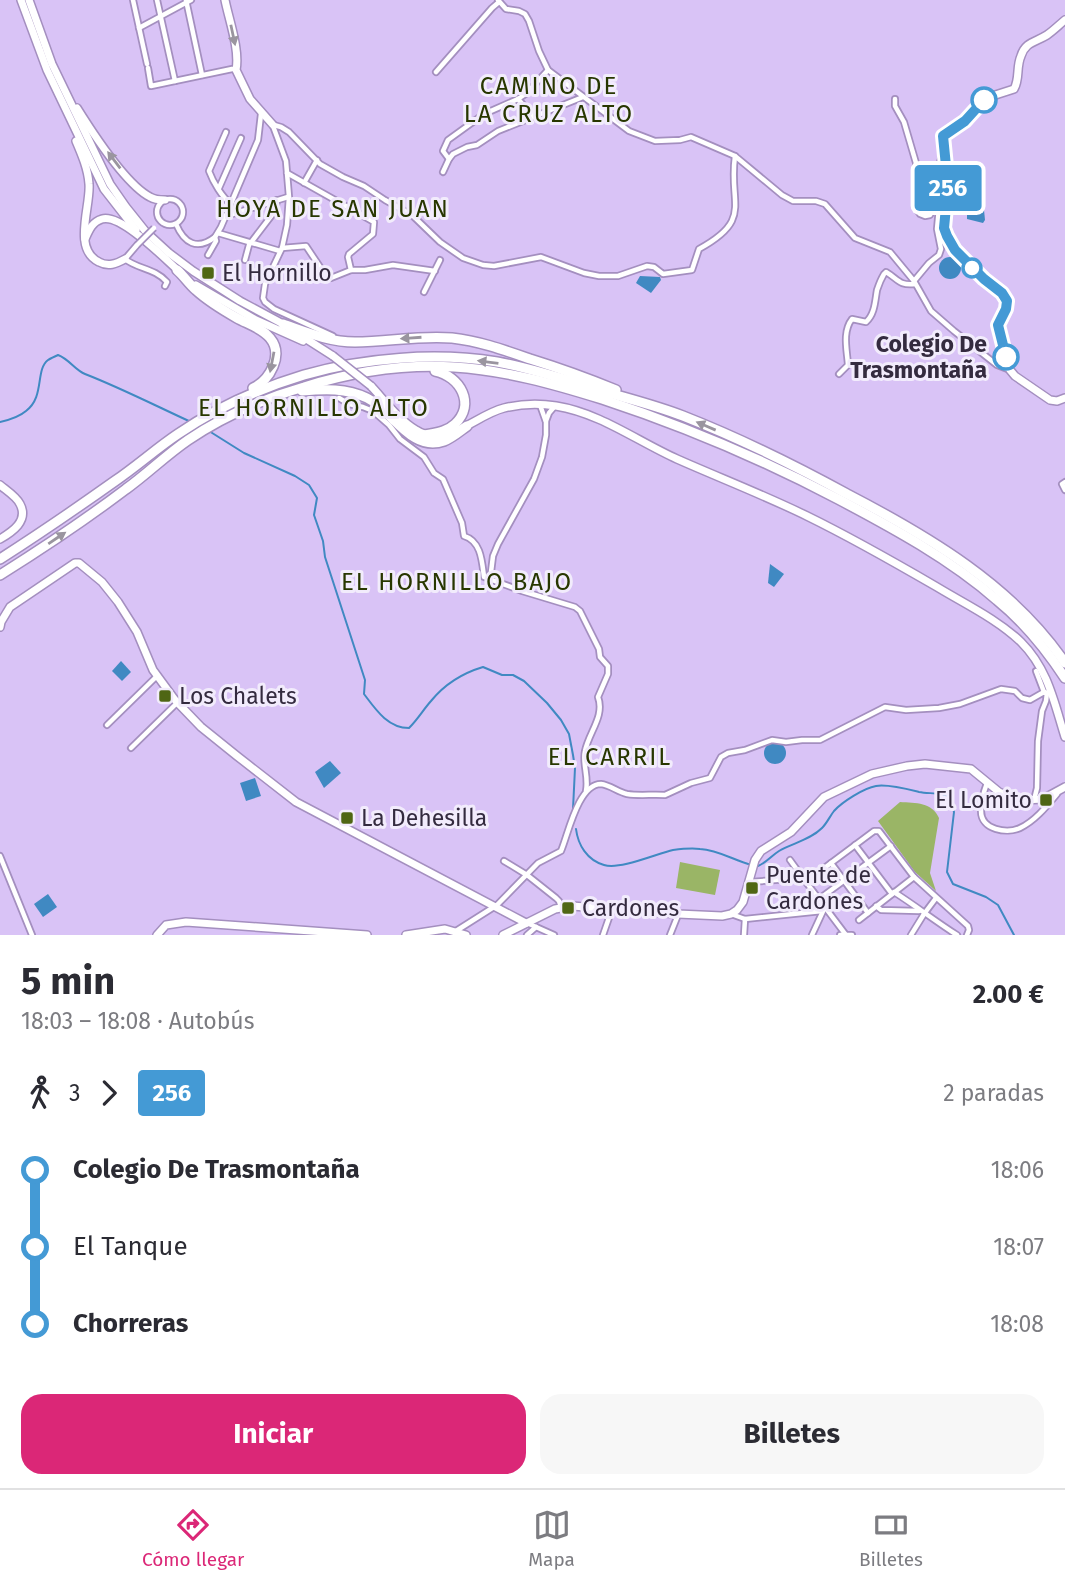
<!DOCTYPE html>
<html lang="es">
<head>
<meta charset="utf-8">
<style>
	:root { --surface:#fff; --page:#f7f7f7; --text:#2b2b33; --muted:#7c7c81; --line:#e1e1e2; --accent:#db2777 }
	body { margin:0; font-family:"Fira Sans",sans-serif; background:var(--page); color:var(--text); height:100vh; display:flex; flex-direction:column; font-size:26px; white-space:nowrap }
	* { box-sizing:border-box; margin:0 }
	p { font-size:23px; color:var(--muted) }
	.icon { flex:none; width:38px; height:38px; fill:none; stroke:currentColor; stroke-width:2; stroke-linecap:round; stroke-linejoin:round }
	.map { position:relative; height:935px; overflow:hidden }
	.details { display:flex; flex-direction:column; background:var(--surface); flex:1 }
	.details>* { flex:none }
	.badge { padding:0 14px; border-radius:5px; font-size:24px; line-height:46px }
	.map>.badge { position:absolute; translate:-50% -50%; box-shadow:0 0 0 4px #fff }
	.legs { display:flex; align-items:center; gap:10px; height:77px; padding:0 21px; font-size:23px }
	.legs p { margin-inline-start:auto }
	.overview { display:flex; align-items:center; justify-content:space-between; height:119px; padding:0 21px }
	h1 { font-size:38px; font-weight:700; line-height:52px }
	.button { display:flex; gap:14px; margin-top:auto; padding:14px 21px }
	.button a { flex:1; height:80px; border-radius:21px; background:var(--accent); color:#fff; font-size:28px; font-weight:700; line-height:80px; text-align:center }
	.button a+a { background:var(--page); color:var(--text) }
	ul { padding:0 21px; list-style:none }
	li { display:flex; align-items:center; gap:24px; height:77px; font-size:26px }
	li i { display:grid; place-items:center; width:10px; height:100%; margin:0 9px; background:currentColor }
	li i::after { content:''; width:18px; height:18px; margin:-9px; border:5px solid; border-radius:50%; background:var(--surface) }
	li p { margin-inline-start:auto }
	li:first-child i { background:linear-gradient(#0000 50%,currentColor 0) }
	li:last-child i { background:linear-gradient(currentColor 50%,#0000 0) }
	.tabs { display:flex; justify-content:space-around; align-items:center; height:98px; border-top:2px solid var(--line); background:var(--surface); font-size:19px; color:var(--muted) }
	.tabs a { display:grid; justify-items:center; gap:4px }
	.tabs .current { color:var(--accent) }
	.map>svg:first-child { display:block }
	.green { fill:#9ab566 }
	.water { fill:#4089c2 }
	.lines { fill:none; stroke-linecap:round; stroke-linejoin:round }
	.stream { stroke:#4089c2; stroke-width:2 }
	.street-casing { stroke:#a48fbf; stroke-width:8 }
	.secondary-casing { stroke:#a48fbf; stroke-width:10 }
	.primary-casing { stroke:#a48fbf; stroke-width:10 }
	.highway-casing { stroke:#a48fbf; stroke-width:12 }
	.street { stroke:#fff; stroke-width:4.5 }
	.secondary { stroke:#fff; stroke-width:7 }
	.primary { stroke:#fff; stroke-width:7 }
	.highway { stroke:#fff; stroke-width:9 }
	.street-bridge-casing { stroke:#a48fbf; stroke-width:8; stroke-linecap:butt }
	.primary-bridge-casing { stroke:#a48fbf; stroke-width:10; stroke-linecap:butt }
	.street-bridge { stroke:#fff; stroke-width:4.5 }
	.primary-bridge { stroke:#fff; stroke-width:7 }
	.oneway { fill:#9a959f }
	.line-1-casing { stroke:#fff; stroke-width:16 }
	.line-1 { stroke:#449ad5; stroke-width:10 }
	.stop-1-dot { fill:#fff; stroke:#449ad5; stroke-width:3.5 }
	.poi-dot { fill:#4f6614; stroke:#f2ecfc; stroke-width:2.5 }
	.labels { text-anchor:middle; dominant-baseline:central; stroke-width:6; stroke-linejoin:round; paint-order:stroke }
	.poi-label { font-size:23px; fill:#342b3f; stroke:#f2ecfc; text-anchor:start }
	.stop-label { font-size:23px; font-weight:bold; fill:#342b3f; stroke:#f2ecfc; text-anchor:end }
	.neighbourhood-label { font-size:24px; letter-spacing:2px; fill:#283700; stroke:#f2ecfc }
</style>
</head>
<body>
<div class="map">
<svg width="1065" height="935" viewBox="0 0 1065 935">
	<rect width="100%" height="100%" fill="#d9c3f6"/>
	<!-- green -->
	<g class="green">
		<path d="M900,802C916,803 932,802 939,818L930,873L936,891L915,872L878,821Z"/>
		<polygon points="680,862 720,870 715,895 676,888"/>
	</g>
	<!-- water -->
	<g class="water">
		<polygon points="973,205 984,210 985,220 983,223 967,219 967,208"/>
		<circle cx="950" cy="268" r="11"/>
		<polygon points="640,276 660,277 661,280 651,293 636,283"/>
		<polygon points="770,564 784,574 774,587 768,583"/>
		<polygon points="121,661 131,672 122,681 112,671"/>
		<circle cx="775" cy="753" r="11"/>
		<polygon points="330,761 341,773 324,788 315,772"/>
		<polygon points="255,778 261,796 246,801 240,783"/>
		<polygon points="48,894 57,907 43,917 34,904"/>
	</g>
	<g class="lines">
		<!-- stream -->
		<g class="stream">
			<path d="M0,422C9,420 19,417 26,411C45,397 35,370 48,360C49,359 56,356 58,355C69,359 75,370 85,374C121,388 156,406 191,422"/>
			<path d="M209,431L244,453L295,476L309,485L317,498L314,515L323,541L325,557L365,680L364,694C376,710 388,728 409,728C418,719 423,710 431,701C444,685 463,673 483,667L502,675H513L524,681L547,703L561,720L569,734L573,755L575,768L573,809"/>
			<path d="M576,829C578,845 587,860 604,865C620,870 656,854 673,850C681,849 692,848 700,849C719,850 735,861 752,865"/>
			<path d="M758,866C766,863 771,856 779,851C793,843 810,840 822,828C827,823 830,816 834,811C842,802 864,788 876,786C888,784 907,789 919,792C929,794 940,792 950,797L954,812L947,872L953,884L986,897L998,905L1014,935"/>
		</g>
		<defs>
			<g id="street">
				<polyline points="133,0 147,64"/>
				<polyline points="157,0 175,81"/>
				<polyline points="186,0 202,75"/>
				<polyline points="498,0 506,9 519,11 525,14 529,21 539,51 548,70 629,131 655,141 680,140 691,137 735,156 782,195 793,201 816,201 825,204 855,238 890,252 914,281 931,311 954,331 997,365 1010,370"/>
				<polyline points="139,28 191,0"/>
				<polyline points="148,68 151,86 232,69 236,69"/>
				<polyline points="436,72 492,8 499,2"/>
				<polyline points="518,99 534,117"/>
				<polyline points="895,99 895,106 904,122 916,163 917,180 916,208 920,214 925,216 930,215 941,190 940,162 943,153"/>
				<path d="M274,125L281,127L289,132L320,164L343,177L364,186L385,200L412,215L440,242L463,258L483,265L494,266L541,257L584,273L599,276H618L647,266L654,267L663,274L692,270L699,249C754,219 728,204 735,156"/>
				<polyline points="273,126 286,161 289,197 287,225 282,248 265,284 263,298 265,302 274,309 333,336"/>
				<path d="M226,132L209,171C213,182 222,197 231,204"/>
				<polyline points="449,159 443,151 448,140 484,114 518,99 527,93 548,70"/>
				<polyline points="443,172 449,159 453,154 467,147 477,145 498,131 583,97"/>
				<polyline points="287,173 374,222 373,234 349,254 348,257 351,270"/>
				<polyline points="304,183 317,160"/>
				<polyline points="219,188 241,138"/>
				<circle cx="170" cy="212" r="13"/>
				<polyline points="226,216 288,197"/>
				<path d="M176,224C184,243 197,251 215,237"/>
				<polyline points="218,233 280,251"/>
				<path d="M137,245L125,259C137,269 155,268 167,282L165,286"/>
				<polyline points="282,248 306,246 326,276 331,278 351,270 365,270 393,265 435,271"/>
				<polyline points="208,255 216,241 215,237 221,227 258,140 261,114"/>
				<polyline points="245,260 249,245 275,211 277,200"/>
				<polyline points="914,281 929,263 939,255 941,249 937,229 940,198"/>
				<polyline points="424,292 440,260"/>
				<path d="M839,374L848,365C847,350 842,332 852,319L866,322C875,314 875,301 877,290C879,284 881,279 884,274L886,272C898,279 899,286 915,284"/>
				<path d="M339,398L349,404L363,407L373,411L389,425L400,439L424,457L434,473L443,479L462,523L464,536C481,541 482,561 484,577L522,591L575,607L580,611L599,649L600,657L608,666V674L598,697C605,716 589,732 585,751C582,763 589,777 586,791"/>
				<polyline points="546,421 549,413 555,406"/>
				<polyline points="1065,482 1062,484 1065,490"/>
				<polyline points="490,580 493,556 498,544 534,479 542,457 546,435 546,422 540,405"/>
				<polyline points="1036,671 1044,692"/>
				<polyline points="107,725 157,676"/>
				<polyline points="131,748 178,702"/>
				<path d="M987,783C984,791 981,802 981,811C981,830 1007,834 1020,828C1035,821 1047,806 1057,794"/>
				<polyline points="855,845 892,894"/>
				<polyline points="0,856 32,935"/>
				<polyline points="790,860 803,878 815,875 874,831 879,831 914,877 968,926 969,930 967,935"/>
				<polyline points="504,861 527,875 556,898 559,901 561,907"/>
				<polyline points="831,863 868,913"/>
				<polyline points="750,882 803,878 846,935"/>
				<path d="M894,892C916,906 935,921 957,935"/>
				<polyline points="819,899 891,846"/>
				<polyline points="876,906 881,910 919,911"/>
				<polyline points="731,914 745,919 822,911"/>
				<polyline points="859,920 914,877"/>
				<polyline points="527,923 554,935"/>
				<path d="M456,931L497,905L538,863L561,851C568,835 578,784 601,784C610,785 618,792 627,794C639,796 653,794 665,795L691,783L710,778L721,757L728,753L745,750L772,740L786,742L802,740H820L885,707L906,710L939,708L960,704L1001,689L1015,691L1022,698L1030,700L1044,692L1047,693L1046,701L1042,711L1038,741L1037,788L1034,800"/>
				<polyline points="527,935 536,927"/>
				<polyline points="603,935 612,909"/>
				<polyline points="670,935 678,915"/>
				<polyline points="744,935 745,919"/>
				<polyline points="812,935 824,909"/>
				<polyline points="840,935 852,935"/>
				<polyline points="911,935 924,914 936,898"/>
			</g>
			<g id="secondary">
				<path d="M225,0C229,20 240,50 236,70L250,99L273,125"/>
				<path d="M1065,20C1059,25 1053,31 1047,35C1036,42 1025,42 1021,56C1016,67 1020,79 1014,89L986,98L965,121L943,136C944,153 947,169 948,185C949,201 940,218 946,233C952,251 969,267 983,279C990,285 1004,291 1007,301C1010,311 998,321 999,331L1010,370L1015,376L1050,400L1057,401L1065,398"/>
				<path d="M0,485C6,490 17,497 20,504C29,521 12,532 0,539"/>
				<polyline points="0,627 1,622 10,607 75,563 79,563 102,582 118,602 137,632 153,670 175,700 201,727 237,756 296,802 526,923"/>
				<polyline points="157,935 166,925 186,922 367,935"/>
				<polyline points="406,935 445,929 466,935"/>
				<polyline points="503,935 555,909 572,906 678,914 722,916 731,914 737,910 743,902 755,860 761,851 791,832 824,797 872,774 907,766 925,764 971,769 999,792 1016,799 1024,800 1043,799 1065,787"/>
			</g>
			<g id="primary">
				<polyline points="21,0 47,70 104,189 136,230"/>
				<polyline points="29,0 52,64 110,184 126,207 146,232 169,253 193,271 240,301 283,324 333,356"/>
				<path d="M77,108C92,132 125,184 150,197C155,200 160,200 165,200"/>
				<path d="M76,141C82,155 88,169 89,184C91,206 72,249 99,262C108,267 116,264 125,259"/>
				<path d="M85,239C89,230 92,222 102,219C121,213 166,260 181,273"/>
				<polyline points="196,285 256,320 303,341"/>
				<path d="M371,386C385,401 399,420 416,430C446,450 475,415 504,408C520,404 539,403 556,406C600,413 637,441 677,459C720,478 764,495 807,516C852,538 894,562 937,587C965,604 997,619 1021,642C1048,669 1054,702 1065,737"/>
			</g>
			<g id="highway">
				<path d="M177,270C184,276 189,284 196,290C208,301 223,310 237,318C248,324 262,328 270,338C284,355 270,380 253,388"/>
				<path d="M283,324C306,332 329,342 355,342C388,342 419,335 452,338C479,341 504,350 530,359C559,368 587,378 616,390"/>
				<path d="M302,391C325,389 346,388 367,398C392,410 411,453 444,441C452,438 460,431 467,426"/>
				<path d="M424,435C434,433 447,432 455,424C476,404 460,376 435,371"/>
				<path d="M0,559C39,534 77,508 115,481C137,466 157,448 178,434C216,408 261,388 304,375C363,358 436,352 497,362C530,368 564,379 596,389C625,398 655,405 683,416C739,438 794,465 847,494C928,536 1013,586 1065,663"/>
				<path d="M0,575C43,548 85,520 126,489C147,474 166,455 188,440C224,416 262,399 304,387C352,372 403,364 454,367C504,370 554,384 602,399C684,426 762,459 838,499C893,528 950,559 997,600C1024,622 1046,649 1065,678"/>
			</g>
		</defs>
		<!-- street casing -->
		<use href="#street" class="street-casing"/>
		<!-- secondary casing -->
		<use href="#secondary" class="secondary-casing"/>
		<!-- primary casing -->
		<use href="#primary" class="primary-casing"/>
		<!-- highway casing -->
		<use href="#highway" class="highway-casing"/>
		<!-- street -->
		<use href="#street" class="street"/>
		<!-- secondary -->
		<use href="#secondary" class="secondary"/>
		<!-- primary -->
		<use href="#primary" class="primary"/>
		<!-- highway -->
		<use href="#highway" class="highway"/>
		<defs>
			<polyline id="street-bridge" points="137,245 154,228"/>
			<polyline id="primary-bridge" points="333,356 371,386"/>
		</defs>
		<!-- street-bridge casing -->
		<use href="#street-bridge" class="street-bridge-casing"/>
		<!-- primary-bridge casing -->
		<use href="#primary-bridge" class="primary-bridge-casing"/>
		<!-- street-bridge -->
		<use href="#street-bridge" class="street-bridge"/>
		<!-- primary-bridge -->
		<use href="#primary-bridge" class="primary-bridge"/>
	</g>
	<!-- one-way arrows -->
	<defs><path id="oneway-solid" d="M-6-.8H1V-3.2L6.5 0L1 3.2V.8H-6Z" transform="scale(1.75)"/></defs>
	<g class="oneway">
		<use href="#oneway-solid" transform="translate(233 35) rotate(78)"/>
		<use href="#oneway-solid" transform="translate(114 160) rotate(-127)"/>
		<use href="#oneway-solid" transform="translate(411 338) rotate(176)"/>
		<use href="#oneway-solid" transform="translate(272 362) rotate(101)"/>
		<use href="#oneway-solid" transform="translate(488 362) rotate(-173)"/>
		<use href="#oneway-solid" transform="translate(706 426) rotate(-157)"/>
		<use href="#oneway-solid" transform="translate(57 538) rotate(-34)"/>
	</g>
	<g class="lines">
		<defs>
			<polyline id="line-1" points="984,100 965,121 943,136 948,186 944,228 947,236 955,250 984,279 1002,293 1007,301 1006,309 998,325 1006,357"/>
		</defs>
		<!-- line-1 casing -->
		<use href="#line-1" class="line-1-casing"/>
		<!-- line-1 -->
		<use href="#line-1" class="line-1"/>
	</g>
	<!-- markers -->
	<g class="stop-1-dot">
		<circle cx="984" cy="100" r="12"/>
		<circle cx="972" cy="268" r="9"/>
		<circle cx="1006" cy="357" r="12"/>
	</g>
	<g class="poi-dot">
		<rect x="201" y="266" width="14" height="14" rx="3.5"/>
		<rect x="158" y="689" width="14" height="14" rx="3.5"/>
		<rect x="1039" y="793" width="14" height="14" rx="3.5"/>
		<rect x="340" y="811" width="14" height="14" rx="3.5"/>
		<rect x="745" y="881" width="14" height="14" rx="3.5"/>
		<rect x="561" y="901" width="14" height="14" rx="3.5"/>
	</g>
	<g class="labels">
		<!-- poi labels -->
		<g class="poi-label">
			<text x="222" y="273">El Hornillo</text>
			<text x="179" y="696">Los Chalets</text>
			<text x="1032" y="800" text-anchor="end">El Lomito</text>
			<text x="361" y="818">La Dehesilla</text>
			<text x="766" y="875">Puente de<tspan x="766" dy="26">Cardones</tspan></text>
			<text x="582" y="908">Cardones</text>
		</g>
		<!-- stop labels -->
		<g class="stop-label">
			<text x="987" y="344">Colegio De<tspan x="987" dy="26">Trasmontaña</tspan></text>
		</g>
		<!-- neighbourhood labels -->
		<g class="neighbourhood-label">
			<text x="549" y="86">CAMINO DE<tspan x="549" dy="28">LA CRUZ ALTO</tspan></text>
			<text x="333" y="209">HOYA DE SAN JUAN</text>
			<text x="314" y="408">EL HORNILLO ALTO</text>
			<text x="457" y="582">EL HORNILLO BAJO</text>
			<text x="610" y="757">EL CARRIL</text>
		</g>
	</g>
</svg>
<b class="badge" style="left:948px;top:188px;background:#449ad5;color:#fff">256</b>
</div>
<section class="details">
<div class="overview"><div><h1>5 min</h1><p>18:03 – 18:08 · Autobús</p></div><b>2.00 €</b></div>
<div class="legs"><svg class="icon" aria-label="walk" viewBox="0 0 24 24"><circle cx="13" cy="4" r="2"/><path d="M13 8l-2 6 4 7M11 14l-3 7M7 12l3-4h3l4 4"/></svg>3<svg class="icon" aria-label="forward" viewBox="0 0 24 24"><path d="M9 5l7 7-7 7"/></svg><b class="badge" style="background:#449ad5;color:#fff">256</b><p>2 paradas</p></div>
<ul>
<li><i style="color:#449ad5"></i><b>Colegio De Trasmontaña</b><p>18:06</p></li>
<li><i style="color:#449ad5"></i><span>El Tanque</span><p>18:07</p></li>
<li><i style="color:#449ad5"></i><b>Chorreras</b><p>18:08</p></li>
</ul>
<div class="button"><a>Iniciar</a><a>Billetes</a></div>
</section>
<nav class="tabs">
<a class="current"><svg class="icon" aria-label="directions" viewBox="0 0 24 24"><path d="M12 3l9 9-9 9-9-9zM9 14v-3h6M13 9l2 2-2 2"/></svg>Cómo llegar</a>
<a><svg class="icon" aria-label="map" viewBox="0 0 24 24"><path d="M3 6l6-2 6 2 6-2v14l-6 2-6-2-6 2zM9 4v14M15 6v14"/></svg>Mapa</a>
<a><svg class="icon" aria-label="tickets" viewBox="0 0 24 24"><path d="M3 7h18v10H3zM15 7v10"/></svg>Billetes</a>
</nav>
</body>
</html>
